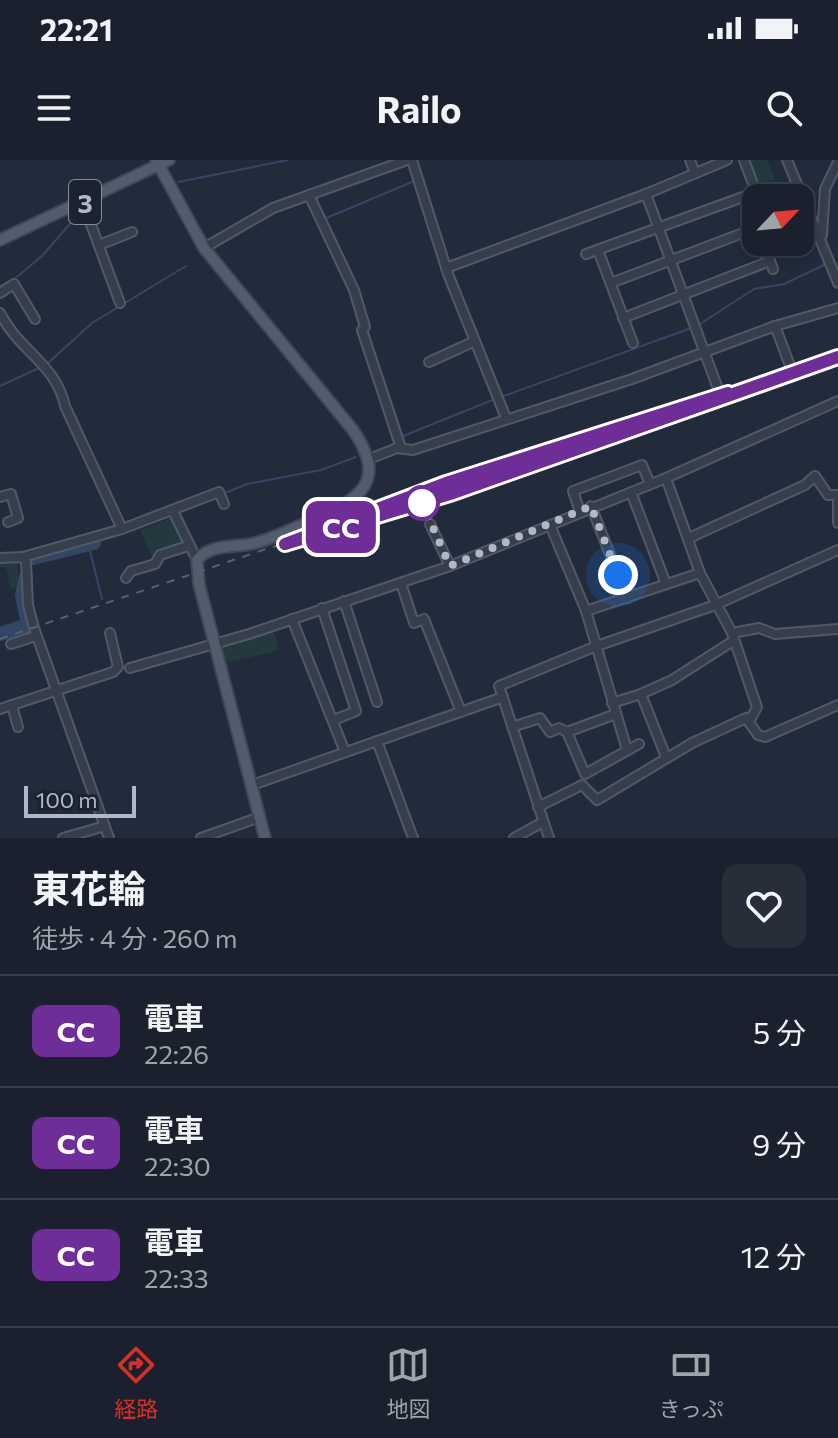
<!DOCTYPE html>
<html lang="ja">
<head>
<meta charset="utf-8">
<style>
	:root { --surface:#1a202d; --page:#272d39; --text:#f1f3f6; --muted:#9fa3aa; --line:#383e49; --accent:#d93025 }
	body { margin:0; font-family:Commissioner,"Noto Sans JP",sans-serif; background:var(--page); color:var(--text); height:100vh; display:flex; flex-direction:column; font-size:30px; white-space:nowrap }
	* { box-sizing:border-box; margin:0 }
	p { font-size:26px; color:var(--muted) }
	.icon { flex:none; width:44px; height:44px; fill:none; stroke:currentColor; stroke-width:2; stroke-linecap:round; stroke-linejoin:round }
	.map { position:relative; height:678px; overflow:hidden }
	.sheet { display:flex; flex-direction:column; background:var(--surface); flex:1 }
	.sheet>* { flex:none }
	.badge { padding:0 16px; border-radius:12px; font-size:28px; line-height:52px }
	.needle { width:52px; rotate:64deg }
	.tools { position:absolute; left:742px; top:24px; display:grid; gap:16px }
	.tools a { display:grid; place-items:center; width:72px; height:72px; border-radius:16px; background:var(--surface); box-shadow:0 4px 12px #0003,0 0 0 2px var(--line); font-size:40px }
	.scale { position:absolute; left:24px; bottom:20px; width:112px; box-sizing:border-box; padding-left:8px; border:4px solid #b1b8c8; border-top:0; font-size:22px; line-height:28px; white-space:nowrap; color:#b1b8c8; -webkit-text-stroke:6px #1b2331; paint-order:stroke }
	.you { position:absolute; width:40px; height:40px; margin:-20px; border:6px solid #fff; border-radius:50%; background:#1a73e8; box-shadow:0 0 0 12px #1a73e833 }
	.map>.badge { position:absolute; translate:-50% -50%; box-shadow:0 0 0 4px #fff }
	.round { display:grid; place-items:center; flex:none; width:84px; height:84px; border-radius:16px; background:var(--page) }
	.headline { display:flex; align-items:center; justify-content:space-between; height:136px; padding:0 32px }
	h1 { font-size:38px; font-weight:700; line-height:60px }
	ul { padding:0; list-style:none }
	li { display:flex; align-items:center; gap:24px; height:112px; padding:0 32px; border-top:2px solid var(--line) }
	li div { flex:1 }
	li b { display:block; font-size:30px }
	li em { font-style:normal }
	li .badge { min-width:88px; font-weight:700; text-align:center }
	.status { display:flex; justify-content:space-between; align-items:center; height:56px; padding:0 40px; background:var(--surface); direction:ltr }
	.status svg { height:22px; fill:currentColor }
	header { display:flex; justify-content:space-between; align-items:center; height:104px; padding:0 32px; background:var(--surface); font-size:36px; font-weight:700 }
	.dock { display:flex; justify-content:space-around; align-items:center; height:112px; border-top:2px solid var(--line); background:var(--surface); font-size:22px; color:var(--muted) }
	.dock a { display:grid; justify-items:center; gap:4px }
	.dock .on { color:var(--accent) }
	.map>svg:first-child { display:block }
	.green { fill:#24393d }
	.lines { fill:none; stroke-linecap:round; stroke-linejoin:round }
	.stream { stroke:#354664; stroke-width:2 }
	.river { stroke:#354664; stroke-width:14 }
	.minor-casing { stroke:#515867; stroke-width:12 }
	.major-casing { stroke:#3f4755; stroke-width:14 }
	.minor { stroke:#363e4c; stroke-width:8 }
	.major { stroke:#535c6d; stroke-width:10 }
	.rail { stroke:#576174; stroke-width:2; stroke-dasharray:8 8; stroke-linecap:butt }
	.line-casing { stroke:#fff; stroke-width:18 }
	.line { stroke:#6f2d98; stroke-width:12 }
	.walk { stroke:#b1b8c8; stroke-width:8; stroke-dasharray:0 14.4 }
	.stop-dot { fill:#fff; stroke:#6f2d98; stroke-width:4 }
	.labels { text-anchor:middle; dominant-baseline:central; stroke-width:8; stroke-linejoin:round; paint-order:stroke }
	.shield { fill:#1b2331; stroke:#848b9b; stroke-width:2 }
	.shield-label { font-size:26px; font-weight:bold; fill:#b1b8c8 }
</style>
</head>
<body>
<div class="status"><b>22:21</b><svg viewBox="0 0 49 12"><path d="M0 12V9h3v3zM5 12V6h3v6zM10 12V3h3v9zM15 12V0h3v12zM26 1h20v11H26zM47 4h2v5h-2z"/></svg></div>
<header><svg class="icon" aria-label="menu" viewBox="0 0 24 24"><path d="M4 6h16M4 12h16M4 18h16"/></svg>Railo<svg class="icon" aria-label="search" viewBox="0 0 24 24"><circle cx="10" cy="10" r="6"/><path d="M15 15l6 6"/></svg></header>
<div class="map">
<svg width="838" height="678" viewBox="0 0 838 678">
	<rect width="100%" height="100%" fill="#222b3c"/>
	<!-- green -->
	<g class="green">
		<polygon points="747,0 767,0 775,19 756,26"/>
		<polygon points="171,358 183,383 151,396 140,370"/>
		<polygon points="0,401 17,401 20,427 11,429 6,407 0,407"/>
		<polygon points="273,469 279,490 226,503 221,484"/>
	</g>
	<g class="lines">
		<!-- stream -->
		<g class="stream">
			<polyline points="178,22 288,0"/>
			<polyline points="324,59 412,22"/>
			<polyline points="12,121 43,95 81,51"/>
			<polyline points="700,164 754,129 784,124 826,104"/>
			<polyline points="47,204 92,163 186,106"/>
			<polyline points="0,226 41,207"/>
			<polyline points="501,237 694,167"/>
			<polyline points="403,276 495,239"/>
			<polyline points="225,333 247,324 321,310 356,297"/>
			<polyline points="102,439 90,391 94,383 161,359"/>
		</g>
		<!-- river -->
		<g class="river">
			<polyline points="33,398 94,383"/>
			<polyline points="0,474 28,465 22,435 26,417"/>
		</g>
		<defs>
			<g id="minor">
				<polyline points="412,0 448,114 506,258"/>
				<polyline points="690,0 695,13"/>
				<polyline points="787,0 838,123"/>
				<polyline points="646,34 717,226"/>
				<polyline points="309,35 354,130 365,167 362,170 401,288"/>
				<polyline points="747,35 756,62"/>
				<polyline points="83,43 120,143"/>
				<polyline points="822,75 825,29 838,2"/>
				<polyline points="763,82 773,109"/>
				<polyline points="99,85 132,72"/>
				<polyline points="204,88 273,48 407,0"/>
				<polyline points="598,90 633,183"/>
				<polyline points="586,94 751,34 755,29 744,0"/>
				<polyline points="446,108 646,34 727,0"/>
				<polyline points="611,123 756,68"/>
				<polyline points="0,133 14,124 35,159"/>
				<path d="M0,153C19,191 56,204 65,246L122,369L23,397"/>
				<polyline points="623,158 770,101"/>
				<polyline points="775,166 789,203"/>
				<polyline points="429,202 475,181"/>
				<polyline points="369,299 397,288 413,290 632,219 775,166 838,148"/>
				<polyline points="631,332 666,424"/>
				<polyline points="0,337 11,334 18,358 8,362"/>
				<polyline points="838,340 838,363"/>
				<polyline points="591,346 627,438"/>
				<polyline points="173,351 197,400"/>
				<polyline points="580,352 573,331 642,305 650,324"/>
				<polyline points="430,364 450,406"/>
				<polyline points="550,365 586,451 627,590"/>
				<polyline points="122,369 219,332 224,344"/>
				<polyline points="689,378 805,325 815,316 828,335 838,335"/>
				<polyline points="0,398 23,397 26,402 28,445 34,468 109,678"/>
				<polyline points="700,413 732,473 757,547 749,562"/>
				<polyline points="126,418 131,411 155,404 160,395 188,386"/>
				<polyline points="401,423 414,463 424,459 461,552"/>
				<polyline points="344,441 377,542"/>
				<polyline points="322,448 356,551 334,560"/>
				<polyline points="586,451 700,413 666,318"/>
				<polyline points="292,459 345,592"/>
				<polyline points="732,473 759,468 775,474 838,469"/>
				<polyline points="11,484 36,476"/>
				<polyline points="130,508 249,474 450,406 666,318 838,241"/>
				<polyline points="612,543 641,534"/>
				<polyline points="12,545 18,567"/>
				<polyline points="0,549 113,512 118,507 110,473"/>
				<polyline points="512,567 540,558 550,572 559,568 567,572 616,554"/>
				<polyline points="567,572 585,614 639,584"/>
				<polyline points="377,581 413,678"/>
				<polyline points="666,597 641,534 672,520 733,481"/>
				<polyline points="252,625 503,537"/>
				<polyline points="538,647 582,625 597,640 692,583 746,558 758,575 765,577 838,545"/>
				<polyline points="63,678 105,666"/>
				<polyline points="201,678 260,657"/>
				<polyline points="514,678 543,662"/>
				<polyline points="549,678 499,526 594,487 715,445 838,390"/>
			</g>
			<g id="major">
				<path d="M156,0L204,88L353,270C388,322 361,338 313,360C294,368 275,378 255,383C235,388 211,383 197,400L199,424L265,678"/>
				<polyline points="0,80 169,0"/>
			</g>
		</defs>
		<!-- minor casing -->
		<use href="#minor" class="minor-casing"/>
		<!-- major casing -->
		<use href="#major" class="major-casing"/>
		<!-- minor -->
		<use href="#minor" class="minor"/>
		<!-- major -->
		<use href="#major" class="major"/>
		<!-- rail -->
		<polyline class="rail" points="0,479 263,390 450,334 838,197"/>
	</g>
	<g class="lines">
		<defs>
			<polyline id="line" points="728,233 446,323 285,384 450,334 838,197"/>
		</defs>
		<!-- line casing -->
		<use href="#line" class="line-casing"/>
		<!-- line -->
		<use href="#line" class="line"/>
		<!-- walk -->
		<polyline class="walk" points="422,343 450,406 591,346 618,415"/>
	</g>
	<!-- markers -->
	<circle class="stop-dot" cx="422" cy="343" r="16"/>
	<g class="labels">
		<!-- shield labels -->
		<rect class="shield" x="69" y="20" width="32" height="44" rx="6"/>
		<g class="shield-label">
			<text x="85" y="42">3</text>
		</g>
	</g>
</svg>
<div class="tools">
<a><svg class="needle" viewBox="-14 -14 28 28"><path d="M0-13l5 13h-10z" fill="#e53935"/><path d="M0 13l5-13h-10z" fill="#9fa3aa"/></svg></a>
</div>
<div class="scale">100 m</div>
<div class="you" style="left:618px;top:415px"></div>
<b class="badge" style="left:341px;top:367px;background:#6f2d98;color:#fff">CC</b>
</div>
<section class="sheet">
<div class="headline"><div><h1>東花輪</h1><p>徒歩 · 4 分 · 260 m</p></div><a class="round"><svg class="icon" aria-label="heart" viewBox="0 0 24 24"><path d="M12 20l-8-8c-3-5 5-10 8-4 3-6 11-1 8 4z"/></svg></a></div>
<ul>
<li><span class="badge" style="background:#6f2d98;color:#fff">CC</span><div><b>電車</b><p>22:26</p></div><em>5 分</em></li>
<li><span class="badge" style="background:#6f2d98;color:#fff">CC</span><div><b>電車</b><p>22:30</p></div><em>9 分</em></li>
<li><span class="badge" style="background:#6f2d98;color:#fff">CC</span><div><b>電車</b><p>22:33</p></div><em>12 分</em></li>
</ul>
</section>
<nav class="dock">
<a class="on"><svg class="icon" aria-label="directions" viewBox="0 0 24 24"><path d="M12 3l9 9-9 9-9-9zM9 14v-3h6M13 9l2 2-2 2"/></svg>経路</a>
<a><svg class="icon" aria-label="map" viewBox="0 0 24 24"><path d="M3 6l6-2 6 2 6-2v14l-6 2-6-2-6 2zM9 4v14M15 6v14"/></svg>地図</a>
<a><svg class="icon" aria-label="tickets" viewBox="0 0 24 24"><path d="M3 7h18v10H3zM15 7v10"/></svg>きっぷ</a>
</nav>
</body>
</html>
